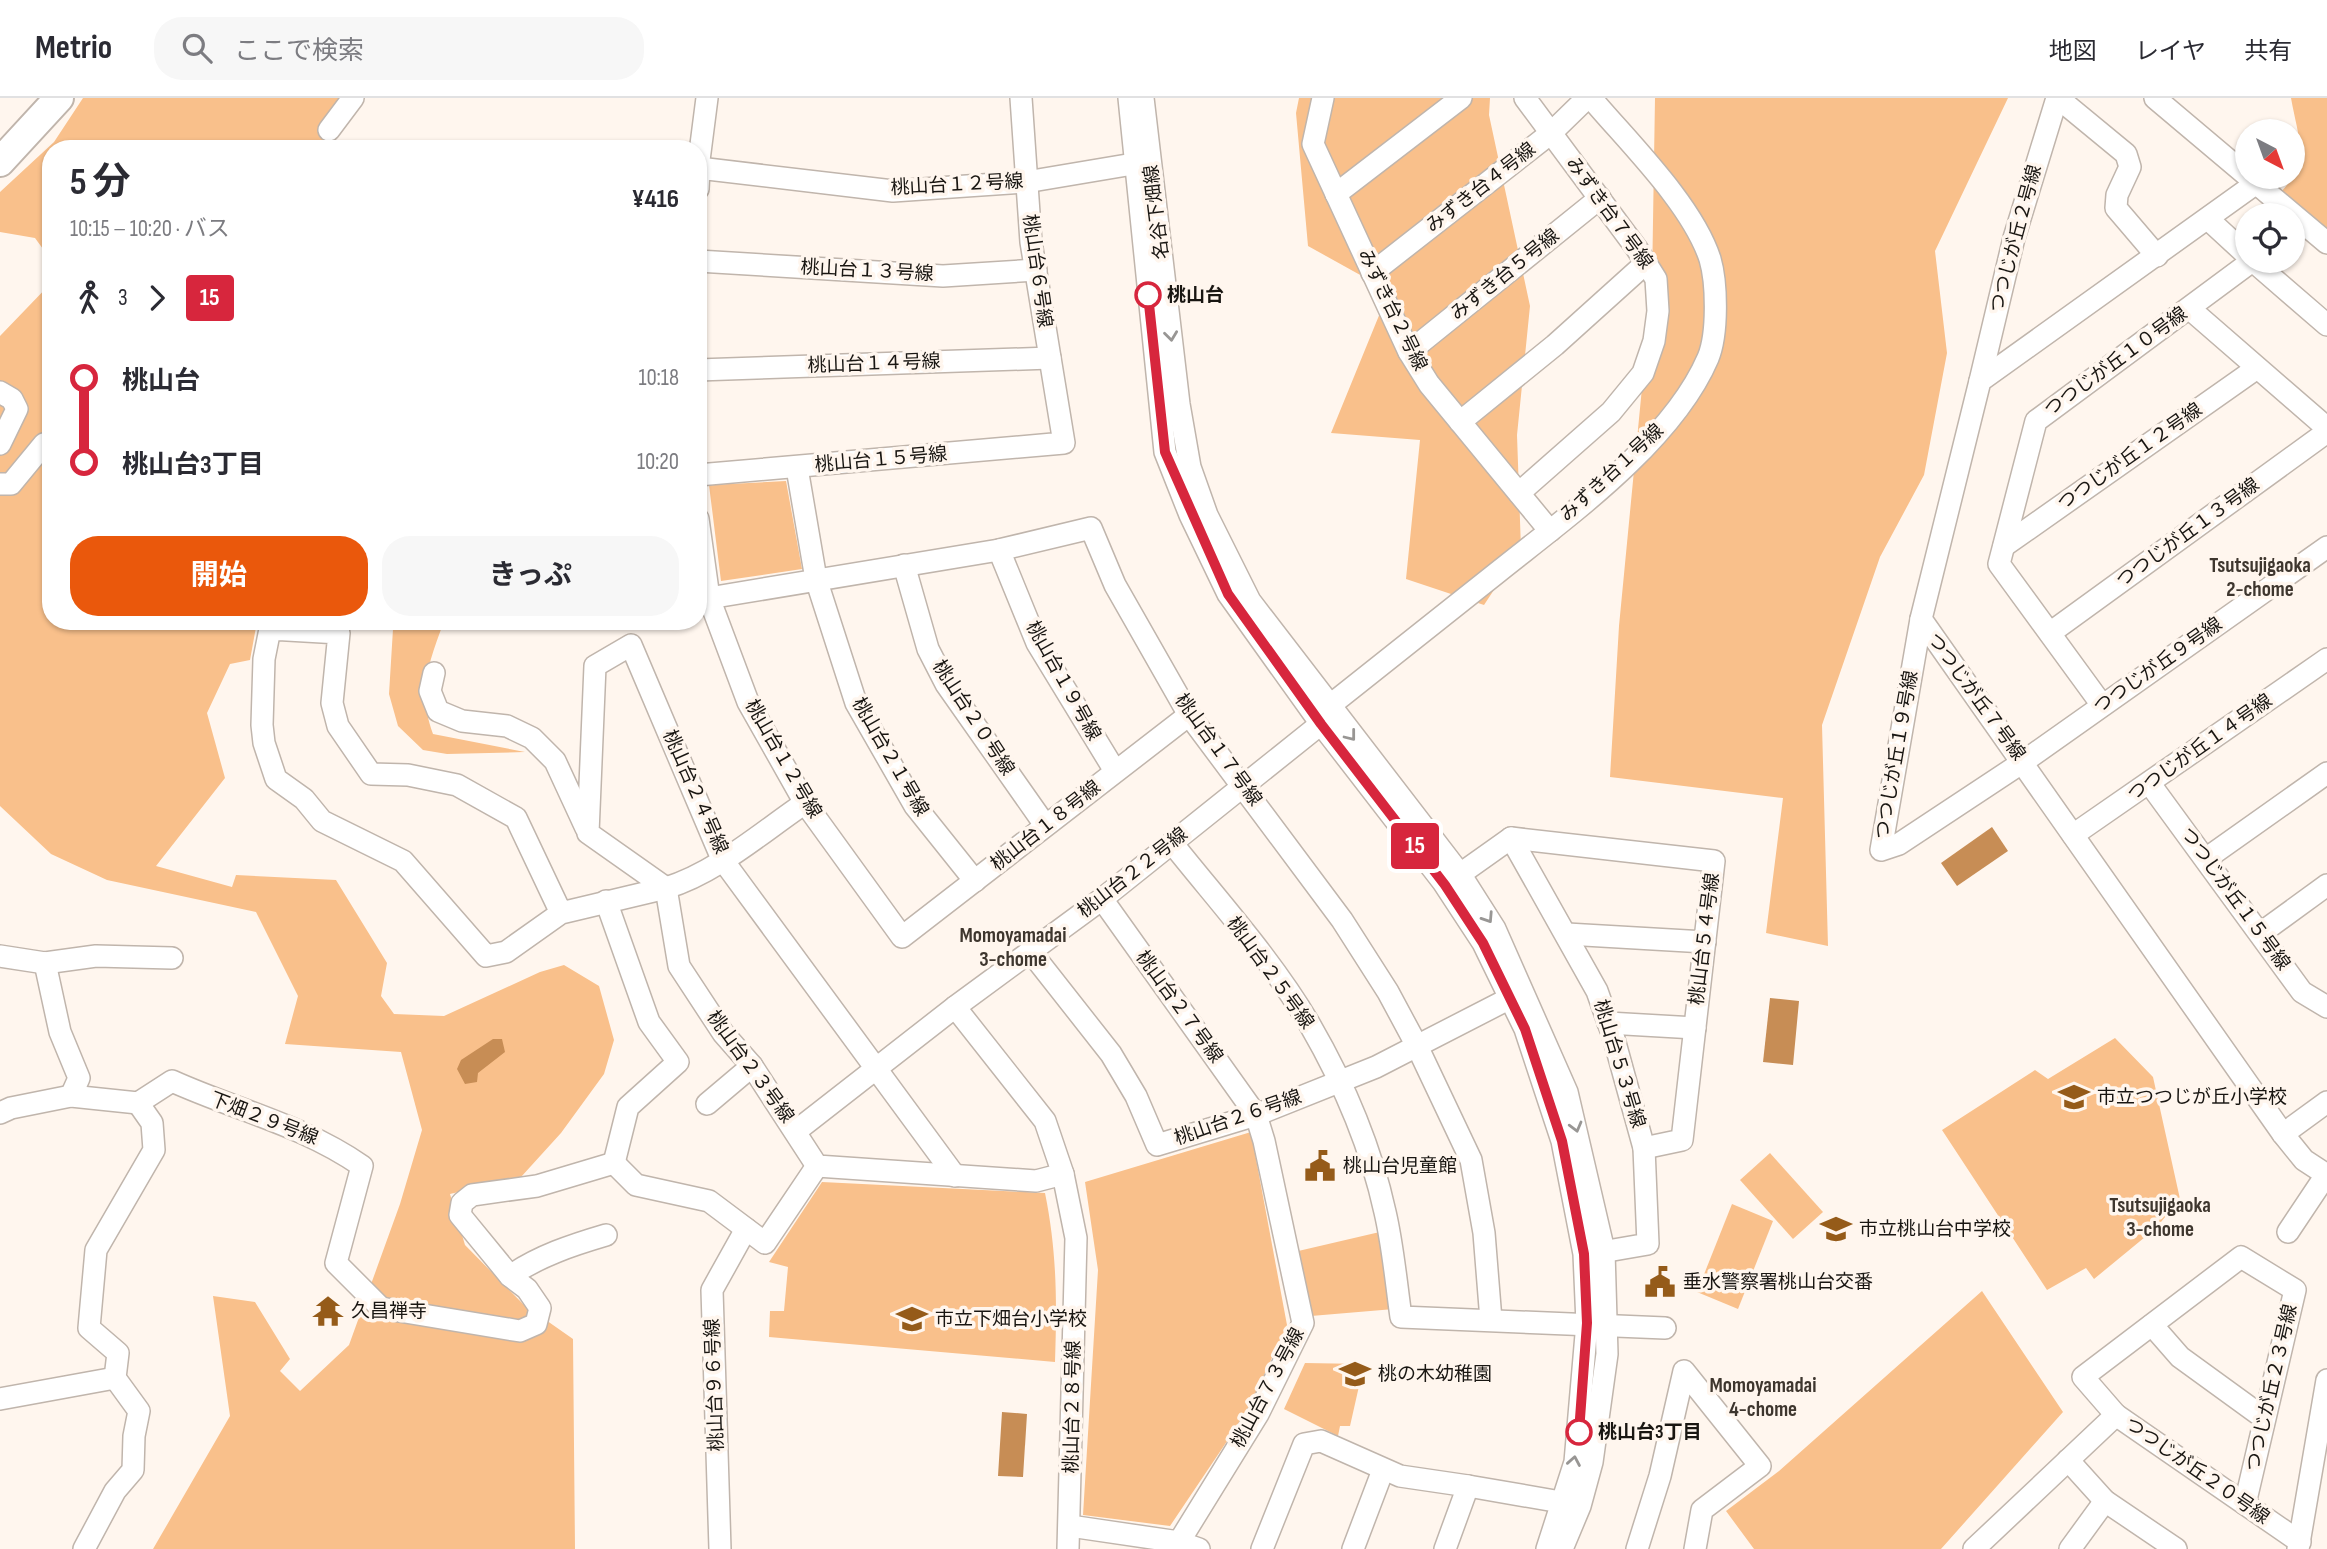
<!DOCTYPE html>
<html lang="ja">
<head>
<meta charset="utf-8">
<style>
	:root { --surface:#fff; --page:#f7f7f7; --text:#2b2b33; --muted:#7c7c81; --line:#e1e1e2; --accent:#ea580c }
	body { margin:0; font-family:"Sofia Sans Condensed","Noto Sans JP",sans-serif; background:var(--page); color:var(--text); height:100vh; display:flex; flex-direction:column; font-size:26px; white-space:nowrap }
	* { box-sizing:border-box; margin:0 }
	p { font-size:23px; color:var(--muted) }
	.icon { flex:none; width:38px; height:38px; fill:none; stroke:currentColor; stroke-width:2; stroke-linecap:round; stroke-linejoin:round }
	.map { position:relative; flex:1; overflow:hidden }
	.details { position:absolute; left:42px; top:42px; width:665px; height:490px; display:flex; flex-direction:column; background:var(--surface); border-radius:28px; box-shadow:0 2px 5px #0004 }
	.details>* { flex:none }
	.badge { padding:0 14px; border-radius:5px; font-size:24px; line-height:46px }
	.needle { width:46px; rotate:139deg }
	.controls { position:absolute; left:2235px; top:21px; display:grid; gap:14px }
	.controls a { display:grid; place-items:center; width:70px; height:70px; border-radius:50%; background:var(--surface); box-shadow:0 2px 5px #0004; font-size:35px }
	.map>.badge { position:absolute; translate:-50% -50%; box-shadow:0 0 0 4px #fff }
	.legs { display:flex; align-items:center; gap:10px; height:77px; padding:0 28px; font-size:23px }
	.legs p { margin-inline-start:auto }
	.headline { display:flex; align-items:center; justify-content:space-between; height:119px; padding:0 28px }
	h1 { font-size:38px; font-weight:700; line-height:52px }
	.action { display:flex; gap:14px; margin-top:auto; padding:14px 28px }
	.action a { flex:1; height:80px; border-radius:28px; background:var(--accent); color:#fff; font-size:28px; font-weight:700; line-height:80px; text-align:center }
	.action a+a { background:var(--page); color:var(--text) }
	ul { padding:0 28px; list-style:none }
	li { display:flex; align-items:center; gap:24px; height:84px; font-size:26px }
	li i { display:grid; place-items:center; width:10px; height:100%; margin:0 9px; background:currentColor }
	li i::after { content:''; width:18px; height:18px; margin:-9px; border:5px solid; border-radius:50%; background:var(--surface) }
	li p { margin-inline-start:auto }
	li:first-child i { background:linear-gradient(#0000 50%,currentColor 0) }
	li:last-child i { background:linear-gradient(currentColor 50%,#0000 0) }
	header { display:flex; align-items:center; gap:42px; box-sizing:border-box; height:98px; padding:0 35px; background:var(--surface); border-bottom:2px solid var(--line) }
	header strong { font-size:33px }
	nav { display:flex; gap:38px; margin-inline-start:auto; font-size:24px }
	.search { width:490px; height:63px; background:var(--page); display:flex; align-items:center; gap:18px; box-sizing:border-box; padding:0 24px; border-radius:28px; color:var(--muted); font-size:26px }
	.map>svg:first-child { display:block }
	.green { fill:#f9c08b }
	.water { fill:#c78d55 }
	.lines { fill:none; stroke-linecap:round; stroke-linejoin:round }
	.minor-casing { stroke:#c0b5ac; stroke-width:24 }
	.major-casing { stroke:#c0b5ac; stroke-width:32 }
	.minor { stroke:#fff; stroke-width:21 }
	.major { stroke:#fff; stroke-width:28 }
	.oneway { stroke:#989694 }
	.line-1-casing { stroke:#fff; stroke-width:16 }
	.line-1 { stroke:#d7263d; stroke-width:10 }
	.stop-1-dot { fill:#fff; stroke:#d7263d; stroke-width:3.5 }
	.labels { text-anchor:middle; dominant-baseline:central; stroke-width:7; stroke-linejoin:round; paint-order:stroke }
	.street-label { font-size:19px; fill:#191612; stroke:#fff6ee }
	.stop-label { font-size:19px; font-weight:bold; fill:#191612; stroke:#fff6ee; text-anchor:start }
	.poi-label { font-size:19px; fill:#191612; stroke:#fff6ee; text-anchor:start }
	.neighbourhood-label { font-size:21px; font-weight:bold; fill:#3e362e; stroke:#fff6ee }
</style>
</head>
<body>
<header>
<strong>Metrio</strong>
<div class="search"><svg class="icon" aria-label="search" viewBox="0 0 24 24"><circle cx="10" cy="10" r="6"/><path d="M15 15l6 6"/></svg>ここで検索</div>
<nav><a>地図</a><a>レイヤ</a><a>共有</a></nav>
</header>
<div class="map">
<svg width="2327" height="1451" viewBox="0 0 2327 1451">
	<rect width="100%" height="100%" fill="#fff6ee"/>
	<!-- green -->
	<g class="green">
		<polygon points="83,0 356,0 330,51 51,51 51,162 35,140 0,134 0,94 54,44"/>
		<polygon points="1299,0 1490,0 1489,17 1530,208 1517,337 1521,451 1484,507 1406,481 1420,342 1331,335 1389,193 1308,148 1296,15"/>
		<polygon points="1655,0 2008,0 1935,153 1947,255 1924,377 1880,459 1822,627 1828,848 1766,835 1783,700 1610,679 1619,528 1652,186"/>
		<path d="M2291,0H2327V134L2280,95C2311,63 2298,40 2291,0Z"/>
		<polygon points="51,185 51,523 242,523 256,529 250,562 230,566 207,615 225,680 156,768 232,789 236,777 336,782 387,865 381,898 394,916 444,918 540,874 564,867 599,888 614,942 604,976 561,1035 521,1079 450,1096 465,1147 523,1206 573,1241 575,1451 153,1451 230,1318 213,1198 255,1204 290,1261 280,1273 300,1293 349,1247 400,1106 422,1032 401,954 285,946 298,898 256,814 107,782 51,756 0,708 0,238"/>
		<polygon points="786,383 802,471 721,483 709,387"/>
		<path d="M386,523H444C429,565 417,592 433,636L525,654L447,656L423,652L398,628L389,596L393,531Z"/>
		<polygon points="2115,940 2153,979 2180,1101 2156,1130 2094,1181 2086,1170 2047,1192 1942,1032 2035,972 2048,981"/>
		<polygon points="1251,1034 1287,1227 1248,1312 1170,1428 1083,1417 1098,1172 1085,1084"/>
		<polygon points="1770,1055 1823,1114 1793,1141 1740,1082"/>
		<path d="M822,1084L1045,1095C1057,1154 1057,1204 1055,1264L769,1239L770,1213H784L788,1169L769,1164Z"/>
		<polygon points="1732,1106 1773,1123 1738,1211 1697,1194"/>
		<polygon points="1384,1133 1394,1211 1311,1218 1294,1154"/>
		<polygon points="1982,1193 2063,1314 1941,1451 1754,1451 1726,1413 1779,1373"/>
		<polygon points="1305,1265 1364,1266 1350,1328 1340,1328 1338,1338 1284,1311"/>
	</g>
	<!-- water -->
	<g class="water">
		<polygon points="1992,729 2008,753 1957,788 1941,765"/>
		<polygon points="1770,900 1799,903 1793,967 1763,964"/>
		<polygon points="493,941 502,941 505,954 478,975 477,984 465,986 457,971 461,962"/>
		<polygon points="1002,1314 1027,1316 1023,1379 998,1378"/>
	</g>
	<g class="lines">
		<defs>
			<g id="minor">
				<polyline points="1129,0 1165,354 1190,417 1228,496 1321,626 1443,784 1483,845 1525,931 1562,1043 1584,1156 1587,1225 1575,1364 1547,1451"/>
				<polyline points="1143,0 1179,306 1190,369 1207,417 1250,503 1460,776 1495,831 1567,994 1604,1153 1607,1256 1592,1364 1580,1408 1562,1451"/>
				<polyline points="1323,0 1313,46 1409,254 1429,286 1550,433"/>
				<polyline points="2058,0 2126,56 2130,69 2117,97 2116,110 2157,158"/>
				<polyline points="2155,0 2327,145"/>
				<polyline points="329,32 353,0"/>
				<polyline points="698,70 707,0"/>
				<polyline points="2255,86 1980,283 1921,521 2283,1036 2304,1062 2327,1077"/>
				<polyline points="698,91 699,70 893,93 1026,84 1145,64"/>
				<polyline points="1336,96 1461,0"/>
				<polyline points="2209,122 2247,157"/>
				<polyline points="698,163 943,178 1036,172"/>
				<polyline points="2253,163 2327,227"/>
				<polyline points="1372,175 1551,35 1587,0"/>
				<polyline points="2190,211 2327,330"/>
				<polyline points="1409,254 1600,100"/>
				<polyline points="698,272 1050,260"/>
				<polyline points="1980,283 2014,140 2057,0"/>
				<polyline points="0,294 12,301 17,311 0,346"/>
				<polyline points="1460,324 1555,247 1646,165"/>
				<polyline points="797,370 816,481 856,605 915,708 975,783"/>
				<polyline points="698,377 1064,345 1031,144 1021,0"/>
				<polyline points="0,386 11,386 44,346 51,347"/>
				<polyline points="1519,395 1611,314 1643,275 1654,243 1658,213 1656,181 1637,151 1525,0"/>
				<polyline points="698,421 709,500 748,604 805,705 902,839 1189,617"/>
				<polyline points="2004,448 2257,270"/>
				<polyline points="999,452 1037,545 1115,673"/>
				<polyline points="904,467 928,551 946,586 1045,727"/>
				<polyline points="709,500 999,452 1091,430 1115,487 1189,617 1342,822 1388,894 1417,948 1471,1062 1484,1135 1491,1222"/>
				<polyline points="1921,521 1881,752 1899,746 2023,664 2327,449"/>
				<polyline points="2050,535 2327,334"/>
				<polyline points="434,575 430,593 438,613 462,623 507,628 532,640 555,663 586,730"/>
				<polyline points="2102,607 1999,466 2036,323 2252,163"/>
				<path d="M1328,609C1385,564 1442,519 1498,474C1568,418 1672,344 1708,260C1718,236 1717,185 1710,161C1692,106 1629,45 1591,0"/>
				<polyline points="2150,686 2302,894 2327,909"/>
				<path d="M805,705C762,734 716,775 666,790L679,868L723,935L752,968L817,1068L1036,1083L1063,1076"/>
				<polyline points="2073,737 2327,561"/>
				<polyline points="1511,740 1714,763 1682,1042 1644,1050"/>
				<path d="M1172,745C1219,804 1272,862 1310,927C1343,984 1371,1050 1385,1114C1393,1148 1396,1184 1401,1219L1665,1230"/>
				<polyline points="2207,760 2327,675"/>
				<polyline points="1449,784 1511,740 1597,893 1614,941 1644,1050 1648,1146 1590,1156"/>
				<polyline points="666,790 588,735 595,568 631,547 722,761 955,1078"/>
				<polyline points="606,803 649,924 678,964 628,1009 614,1065"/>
				<polyline points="561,815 516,720 457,687 408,677 371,676 338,628 332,605 339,535 270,531 264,561 262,627 264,645 276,681 304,701 322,723 403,763 486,858 506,854 561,815 666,790"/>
				<polyline points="2261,835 2327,787"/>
				<polyline points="1567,836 1705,844"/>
				<polyline points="1030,853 1111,956 1136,998 1157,1047 1256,1017 1376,969 1520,895"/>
				<polyline points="0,858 45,865 96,858 172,860"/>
				<polyline points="45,865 60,934 79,980 71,998"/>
				<polyline points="955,909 1045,1023 1063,1076 1076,1140 1068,1451"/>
				<polyline points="1608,925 1695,930"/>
				<polyline points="707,1006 752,968"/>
				<path d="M0,1015L11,1010L71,998L138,1005L172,983C236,1012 303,1027 362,1068L336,1165L381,1210L520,1233L536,1226L540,1210L527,1191L510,1178L460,1117L462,1105L472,1097L537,1088L614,1065"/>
				<polyline points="796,1033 955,909 1102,801 1332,617"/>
				<polyline points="2283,1036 2327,1004"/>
				<polyline points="614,1065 636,1087 709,1103 765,1145 817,1068"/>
				<polyline points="2288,1134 2326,1077"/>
				<path d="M510,1178C539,1158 572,1147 606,1137"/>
				<polyline points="2152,1227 2180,1259 2264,1320"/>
				<polyline points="0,1301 115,1280"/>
				<polyline points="2116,1317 2083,1279 2241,1159 2295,1192 2245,1406"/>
				<polyline points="2068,1362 2105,1403 2176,1451"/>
				<polyline points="1468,1388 1578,1407"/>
				<polyline points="1070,1428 1179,1444 1258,1316 1303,1225 1264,1043 1256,1017 1102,801"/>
				<polyline points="84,1451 115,1393 133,1372 134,1338 139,1313 115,1280 118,1255 89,1230 96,1152 154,1052 152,1025 138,1005"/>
				<polyline points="720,1451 712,1192 746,1131"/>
				<polyline points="1176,1451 1179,1444 1199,1451"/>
				<polyline points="1262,1451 1304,1346 1321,1343 1400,1378 1468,1388 1445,1451"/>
				<polyline points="1353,1451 1383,1372"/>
				<polyline points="1637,1451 1660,1378 1684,1273 1760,1368 1702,1412 1695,1451"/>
				<polyline points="1974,1451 2116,1317 2300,1444"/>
				<polyline points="2070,1451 2105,1403"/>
				<polyline points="2298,1451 2327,1282"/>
			</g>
			<polyline id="major" points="0,64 59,0"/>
		</defs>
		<!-- minor casing -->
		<use href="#minor" class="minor-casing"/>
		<!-- major casing -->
		<use href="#major" class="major-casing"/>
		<!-- minor -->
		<use href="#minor" class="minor"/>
		<!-- major -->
		<use href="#major" class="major"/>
	</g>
	<!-- one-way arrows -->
	<defs><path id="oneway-chevron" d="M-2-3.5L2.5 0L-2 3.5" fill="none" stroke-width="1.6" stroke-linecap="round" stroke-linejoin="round" transform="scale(1.75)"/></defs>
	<g class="oneway">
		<use href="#oneway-chevron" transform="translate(1171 238) rotate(83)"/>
		<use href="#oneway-chevron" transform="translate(1351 638) rotate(52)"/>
		<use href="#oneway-chevron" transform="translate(1488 820) rotate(57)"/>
		<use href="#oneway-chevron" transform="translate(1576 1029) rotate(75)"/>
		<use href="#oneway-chevron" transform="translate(1574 1363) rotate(-80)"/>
	</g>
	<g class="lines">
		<defs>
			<polyline id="line-1" points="1148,197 1165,354 1228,496 1321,626 1445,787 1483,845 1525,931 1562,1043 1584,1156 1587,1225 1579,1334"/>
		</defs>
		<!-- line-1 casing -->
		<use href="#line-1" class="line-1-casing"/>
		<!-- line-1 -->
		<use href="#line-1" class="line-1"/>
	</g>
	<!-- icons -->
	<defs>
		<symbol id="school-bare" viewBox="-9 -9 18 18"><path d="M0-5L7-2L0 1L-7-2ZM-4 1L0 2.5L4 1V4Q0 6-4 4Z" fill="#955b19" stroke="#fff6ee" stroke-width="2.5" paint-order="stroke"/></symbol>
		<symbol id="civic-bare" viewBox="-9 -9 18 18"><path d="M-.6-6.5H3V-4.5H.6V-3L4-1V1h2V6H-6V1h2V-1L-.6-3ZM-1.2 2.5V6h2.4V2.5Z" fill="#955b19" stroke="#fff6ee" stroke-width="2.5" paint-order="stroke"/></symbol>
		<symbol id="temple-bare" viewBox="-9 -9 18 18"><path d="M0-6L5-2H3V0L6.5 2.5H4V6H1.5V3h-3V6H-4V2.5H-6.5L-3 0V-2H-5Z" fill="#955b19" stroke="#fff6ee" stroke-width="2.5" paint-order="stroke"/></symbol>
	</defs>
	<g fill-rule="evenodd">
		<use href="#school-bare" x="2052" y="977" width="44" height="44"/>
		<use href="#civic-bare" x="1298" y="1046" width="44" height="44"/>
		<use href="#school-bare" x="1814" y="1109" width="44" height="44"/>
		<use href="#civic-bare" x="1638" y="1162" width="44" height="44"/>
		<use href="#temple-bare" x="306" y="1191" width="44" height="44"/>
		<use href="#school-bare" x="890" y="1199" width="44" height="44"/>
		<use href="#school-bare" x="1333" y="1254" width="44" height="44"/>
	</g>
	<!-- markers -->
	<g class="stop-1-dot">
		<circle cx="1148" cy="197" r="12"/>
		<circle cx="1579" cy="1334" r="12"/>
	</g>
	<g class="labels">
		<!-- street labels -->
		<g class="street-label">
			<text transform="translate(957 87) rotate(-3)">桃山台１２号線</text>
			<text transform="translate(1481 90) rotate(-38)">みずき台４号線</text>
			<text transform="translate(1157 114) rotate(-97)">名谷下畑線</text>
			<text transform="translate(1609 115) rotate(54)">みずき台７号線</text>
			<text transform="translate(2016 141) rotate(-75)">つつじが丘２号線</text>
			<text transform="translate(867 173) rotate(3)">桃山台１３号線</text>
			<text transform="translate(1037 173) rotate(82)">桃山台６号線</text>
			<text transform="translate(1505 177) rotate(-39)">みずき台５号線</text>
			<text transform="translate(1392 212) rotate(64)">みずき台２号線</text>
			<text transform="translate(2116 264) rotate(-36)">つつじが丘１０号線</text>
			<text transform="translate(874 266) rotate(-2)">桃山台１４号線</text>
			<text transform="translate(2130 359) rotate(-35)">つつじが丘１２号線</text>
			<text transform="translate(881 362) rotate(-5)">桃山台１５号線</text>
			<text transform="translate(1612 375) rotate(-43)">みずき台１号線</text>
			<text transform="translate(2188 435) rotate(-36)">つつじが丘１３号線</text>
			<text transform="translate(2158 568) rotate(-35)">つつじが丘９号線</text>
			<text transform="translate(1063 583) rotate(61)">桃山台１９号線</text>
			<text transform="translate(1976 599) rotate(54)">つつじが丘７号線</text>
			<text transform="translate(973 620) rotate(57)">桃山台２０号線</text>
			<text transform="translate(2200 650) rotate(-35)">つつじが丘１４号線</text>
			<text transform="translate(1218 652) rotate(54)">桃山台１７号線</text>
			<text transform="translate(1897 657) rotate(-80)">つつじが丘１９号線</text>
			<text transform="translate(890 659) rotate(60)">桃山台２１号線</text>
			<text transform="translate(783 661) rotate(60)">桃山台１２号線</text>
			<text transform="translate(695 694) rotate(66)">桃山台２４号線</text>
			<text transform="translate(1046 728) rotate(-38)">桃山台１８号線</text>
			<text transform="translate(1133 775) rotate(-38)">桃山台２２号線</text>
			<text transform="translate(2235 801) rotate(54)">つつじが丘１５号線</text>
			<text transform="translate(1705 841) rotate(-83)">桃山台５４号線</text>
			<text transform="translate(1270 875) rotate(54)">桃山台２５号線</text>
			<text transform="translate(1179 909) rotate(54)">桃山台２７号線</text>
			<text transform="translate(1619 966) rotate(73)">桃山台５３号線</text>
			<text transform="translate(750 969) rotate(54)">桃山台２３号線</text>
			<text transform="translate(1238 1020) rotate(-19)">桃山台２６号線</text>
			<text transform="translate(264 1021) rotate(21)">下畑２９号線</text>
			<text transform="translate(715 1287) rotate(-92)">桃山台９６号線</text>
			<text transform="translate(1268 1290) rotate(-62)">桃山台７３号線</text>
			<text transform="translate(2272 1290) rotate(-77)">つつじが丘２３号線</text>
			<text transform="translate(1073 1309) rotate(-89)">桃山台２８号線</text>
			<text transform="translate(2197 1373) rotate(35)">つつじが丘２０号線</text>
		</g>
		<!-- stop labels -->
		<g class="stop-label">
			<text x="1167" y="197">桃山台</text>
			<text x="1598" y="1334">桃山台3丁目</text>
		</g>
		<!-- poi labels -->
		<g class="poi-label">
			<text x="2097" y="999">市立つつじが丘小学校</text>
			<text x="1343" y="1068">桃山台児童館</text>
			<text x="1859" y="1131">市立桃山台中学校</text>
			<text x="1683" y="1184">垂水警察署桃山台交番</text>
			<text x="351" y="1213">久昌禅寺</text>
			<text x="935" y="1221">市立下畑台小学校</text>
			<text x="1378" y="1276">桃の木幼稚園</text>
		</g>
		<!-- neighbourhood labels -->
		<g class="neighbourhood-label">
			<text x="2260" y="467">Tsutsujigaoka<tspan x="2260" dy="24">2-chome</tspan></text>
			<text x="1013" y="837">Momoyamadai<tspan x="1013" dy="24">3-chome</tspan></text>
			<text x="2160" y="1107">Tsutsujigaoka<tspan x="2160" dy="24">3-chome</tspan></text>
			<text x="1763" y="1287">Momoyamadai<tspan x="1763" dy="24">4-chome</tspan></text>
		</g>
	</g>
</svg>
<div class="controls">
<a><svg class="needle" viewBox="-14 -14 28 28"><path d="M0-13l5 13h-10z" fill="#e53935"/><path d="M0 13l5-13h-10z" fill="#7c7c81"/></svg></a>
<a><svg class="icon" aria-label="locate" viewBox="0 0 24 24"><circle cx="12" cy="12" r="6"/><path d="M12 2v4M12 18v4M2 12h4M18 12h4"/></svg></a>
</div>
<b class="badge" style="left:1415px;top:748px;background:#d7263d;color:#fff">15</b>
<section class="details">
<div class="headline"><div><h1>5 分</h1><p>10:15 – 10:20 · バス</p></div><b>¥416</b></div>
<div class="legs"><svg class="icon" aria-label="walk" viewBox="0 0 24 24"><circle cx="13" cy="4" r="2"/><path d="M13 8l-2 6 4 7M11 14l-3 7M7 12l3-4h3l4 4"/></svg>3<svg class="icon" aria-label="forward" viewBox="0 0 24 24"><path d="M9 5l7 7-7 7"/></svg><b class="badge" style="background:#d7263d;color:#fff">15</b></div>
<ul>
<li><i style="color:#d7263d"></i><b>桃山台</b><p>10:18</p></li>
<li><i style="color:#d7263d"></i><b>桃山台3丁目</b><p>10:20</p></li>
</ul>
<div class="action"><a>開始</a><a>きっぷ</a></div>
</section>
</div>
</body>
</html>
